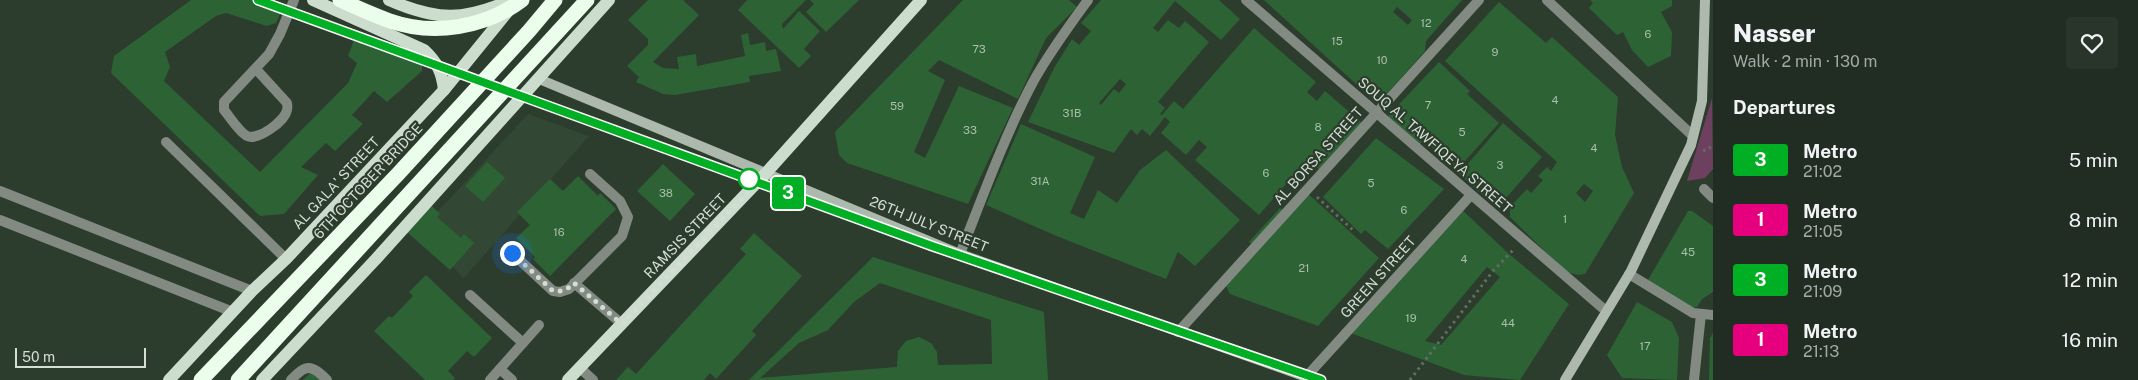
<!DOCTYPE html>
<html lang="en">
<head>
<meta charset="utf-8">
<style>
	:root { --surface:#212d22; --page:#29352a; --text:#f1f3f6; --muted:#a2a8a5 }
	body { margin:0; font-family:"Public Sans",sans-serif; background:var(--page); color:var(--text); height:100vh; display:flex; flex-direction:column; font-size:19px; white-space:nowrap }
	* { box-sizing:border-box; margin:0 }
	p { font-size:16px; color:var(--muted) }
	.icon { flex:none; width:28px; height:28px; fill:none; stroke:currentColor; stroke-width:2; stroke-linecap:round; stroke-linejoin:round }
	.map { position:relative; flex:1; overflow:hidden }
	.side { display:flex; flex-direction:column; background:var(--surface); width:425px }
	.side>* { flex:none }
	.badge { padding:0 10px; border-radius:4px; font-size:18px; line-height:32px }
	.scale { position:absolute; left:15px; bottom:12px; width:131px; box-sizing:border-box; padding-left:5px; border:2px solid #d4ded4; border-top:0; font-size:14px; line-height:18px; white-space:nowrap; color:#d4ded4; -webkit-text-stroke:4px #2c3c2d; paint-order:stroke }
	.you { position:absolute; width:25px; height:25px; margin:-12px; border:4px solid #fff; border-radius:50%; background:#1a73e8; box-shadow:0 0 0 8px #1a73e833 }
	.map>.badge { position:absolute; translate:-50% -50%; box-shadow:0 0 0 2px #fff }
	h2 { padding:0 20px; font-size:19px; line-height:45px }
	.round { display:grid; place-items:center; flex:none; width:52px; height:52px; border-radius:5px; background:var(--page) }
	.head { display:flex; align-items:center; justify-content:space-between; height:85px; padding:0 20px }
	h1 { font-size:24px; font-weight:800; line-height:38px }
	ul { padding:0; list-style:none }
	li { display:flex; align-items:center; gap:15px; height:60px; padding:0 20px }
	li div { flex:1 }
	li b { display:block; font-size:19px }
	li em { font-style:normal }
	li .badge { min-width:55px; font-weight:700; text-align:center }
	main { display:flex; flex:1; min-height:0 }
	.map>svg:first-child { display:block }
	.built { fill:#324834 }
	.green { fill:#6e405f }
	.building { fill:#2d6334; fill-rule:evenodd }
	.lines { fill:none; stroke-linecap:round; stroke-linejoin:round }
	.path { stroke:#616f61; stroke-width:3; stroke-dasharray:2.5 4; stroke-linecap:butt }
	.lane { stroke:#828a82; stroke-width:10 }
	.street { stroke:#828a82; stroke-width:10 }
	.secondary { stroke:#acb9ac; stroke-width:10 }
	.primary { stroke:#ccddcd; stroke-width:12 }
	.highway-bridge { stroke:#eafeeb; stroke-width:15 }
	.line-casing { stroke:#fff; stroke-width:11 }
	.line { stroke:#00af23; stroke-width:8 }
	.walk { stroke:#d4ded4; stroke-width:5; stroke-dasharray:0 9 }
	.stop-dot { fill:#fff; stroke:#00af23; stroke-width:2.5 }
	.labels { text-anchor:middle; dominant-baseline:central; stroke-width:4.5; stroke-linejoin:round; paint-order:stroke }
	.number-label { font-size:11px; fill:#aabfac }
	.street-label { font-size:14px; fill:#d4ded4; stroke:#2c3c2d }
</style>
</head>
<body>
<main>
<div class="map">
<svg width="1713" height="380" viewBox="0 0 1713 380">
	<rect width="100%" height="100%" fill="#2c3c2d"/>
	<!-- built -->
	<polygon class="built" points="528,114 589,136 464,278 418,233"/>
	<!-- green -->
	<polygon class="green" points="1712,98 1713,169 1705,178 1687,181"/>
	<!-- building -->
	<g class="building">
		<polygon points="191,0 271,0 276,3 281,12 276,23 267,26 226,13 216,16 165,52 170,67 164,81 260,172 348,83 357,63 348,56 354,40 360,37 417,58 422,64 422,71 387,102 374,91 352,115 363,124 335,151 326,143 301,167 318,175 284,214 260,216 111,73 114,56"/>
		<polygon points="648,0 683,0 699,15 653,62 663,68 679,69 677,57 696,54 697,66 745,56 741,35 748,33 750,45 765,42 766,51 776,49 781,71 749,76 750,82 675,95 663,94 636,82 639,77 627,66 648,45 648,39 628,20"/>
		<polygon points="747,0 806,0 782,24 783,29 799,11 820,31 804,49 811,56 799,68 738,10"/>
		<polygon points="810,0 859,0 826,32 806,12 814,4"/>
		<polygon points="963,0 1069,0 1077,7 1046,38 1018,99 939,60 928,71 945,80 914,152 925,158 959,86 1013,108 968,204 847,163 839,155 835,132"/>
		<path d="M1101,0H1219L1240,19L1221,40L1175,1L1153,28L1158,32L1168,20L1179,28L1185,21L1209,42L1158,102L1165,108L1160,114L1162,115L1174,101L1183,109L1254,28L1316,82L1307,92L1317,101L1325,91L1362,123L1321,171L1307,160L1259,215L1195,160L1207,147L1199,140L1186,155L1161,133L1170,122L1165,117L1150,136L1142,129L1137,135L1131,129L1114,153L1028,122L1054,68L1072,39L1079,45L1091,31L1081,23ZM1120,79L1126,84L1119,93L1114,89L1101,105L1099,103Z"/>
		<path d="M1264,0H1462L1426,41L1425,51L1378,104ZM1397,7L1412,20L1408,25L1393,12Z"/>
		<polygon points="1590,0 1672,0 1672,6 1661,12 1672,32 1671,56 1648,67 1632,50 1623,32 1617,35 1589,8 1593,3"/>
		<path d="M1499,2L1546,43L1552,37L1618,97L1615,135L1622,167L1634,193L1585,274L1578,275L1566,272L1510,217V207L1527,189L1531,193L1543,180L1538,176L1547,167L1551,171L1557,162L1445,61ZM1584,184L1593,191L1585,202L1576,193Z"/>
		<polygon points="1439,62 1470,91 1467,94 1499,123 1457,170 1424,140 1419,145 1388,116"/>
		<polygon points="1503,123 1542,157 1497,208 1459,174"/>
		<polygon points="1021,124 1095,157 1070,213 1084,219 1098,190 1117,203 1140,170 1166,150 1240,220 1195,266 1178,252 1166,279 1059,237 986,205"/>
		<polygon points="1376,138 1444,189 1388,249 1365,230 1361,234 1323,197"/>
		<polygon points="487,162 505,178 483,202 465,186"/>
		<polygon points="663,164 695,194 670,221 637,191"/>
		<polygon points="578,176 598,196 600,193 616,209 550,276 533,259 535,257 516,238 530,225 517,212 550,179 563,191"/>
		<polygon points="1306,192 1379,258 1318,326 1230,294 1225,284 1256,247 1249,242 1280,208 1287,213"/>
		<polygon points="431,205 440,214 437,217 461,238 464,234 474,243 450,270 407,232"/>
		<path d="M1460,208L1508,253L1569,304L1520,380L1464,375L1348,332ZM1487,267L1500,277L1441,345L1425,341Z"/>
		<polygon points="1688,211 1692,211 1713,226 1713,292 1702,299 1697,307 1690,308 1648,280"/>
		<polygon points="754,233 802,276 752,331 756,335 716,379 710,373 704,380 616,380 628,367 636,374 746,254 740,249"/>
		<path d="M873,257L1044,312L1048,380H749ZM880,283L991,320L992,364L938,365L937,352L931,343L919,337L906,341L898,351L897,367L760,378L799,343L828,330L854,302Z"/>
		<polygon points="426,275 492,338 474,357 467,351 448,371 455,378 453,380 425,380 374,331 389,316 392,318 413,296 409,292"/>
		<polygon points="1637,302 1672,322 1679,338 1677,380 1622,378 1607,355"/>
		<polygon points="1713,333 1713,380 1709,380 1710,338"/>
		<polygon points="311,372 320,380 303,380"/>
	</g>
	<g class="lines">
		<!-- path -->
		<g class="path">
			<polyline points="1703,151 1713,146"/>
			<polyline points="1317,197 1354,231"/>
			<polyline points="1410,380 1493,271 1515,248"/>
		</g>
		<!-- lane -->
		<g class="lane">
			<path d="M256,69L287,103C287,104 288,109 287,110C285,121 258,141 247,136C239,132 230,117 224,110V102L269,54L280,34L294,0"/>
			<polyline points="166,142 286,259"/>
			<polyline points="512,253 553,291 560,292 569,289 622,236 628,217 620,201 590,174"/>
			<polyline points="574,283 622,324"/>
			<polyline points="470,295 523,343"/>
			<polyline points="580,368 593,380"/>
			<polyline points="500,369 512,380"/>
			<path d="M291,380C306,364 311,364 327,380"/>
			<polyline points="490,380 539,325"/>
		</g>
		<!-- street -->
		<g class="street">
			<polyline points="1246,0 1606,311"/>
			<polyline points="1547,0 1693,136"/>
			<polyline points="1704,189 1713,198"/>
			<polyline points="0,191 252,291"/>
			<polyline points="0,220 233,312"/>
			<path d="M960,254C983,196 1004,137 1033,82C1049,53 1069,26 1088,0"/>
			<polyline points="1629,274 1693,313 1713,315"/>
			<polyline points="1178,332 1479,0"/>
			<polyline points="1306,377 1471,195"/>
			<polyline points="1694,380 1701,314"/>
		</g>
		<!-- secondary -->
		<g class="secondary">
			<polyline points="539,79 960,254 1315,380"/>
			<polyline points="1565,380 1631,271 1691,145 1702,101 1705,0"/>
		</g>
		<!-- primary -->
		<g class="primary">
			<path d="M313,0L424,50C437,62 442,72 444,90"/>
			<path d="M389,0C437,21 464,21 511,0"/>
			<polyline points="169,380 252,291 286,259 444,90 509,10"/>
			<polyline points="262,380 376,259 609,0"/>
			<polyline points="568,380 766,173 921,0"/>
		</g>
		<!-- highway-bridge -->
		<g class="highway-bridge">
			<path d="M340,0C356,7 373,15 390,21C433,36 485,28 522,0"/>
			<polyline points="201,380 398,174 529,31 555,0"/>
			<polyline points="238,380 587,0"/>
		</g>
	</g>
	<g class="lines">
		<defs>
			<polyline id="line" points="258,0 932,246 1321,380"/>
		</defs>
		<!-- line casing -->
		<use href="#line" class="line-casing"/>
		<!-- line -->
		<use href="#line" class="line"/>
		<!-- walk -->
		<path class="walk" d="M512,253L553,291C562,292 567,290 574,283L622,324L754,186L749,179"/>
	</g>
	<!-- markers -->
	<circle class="stop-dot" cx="749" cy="179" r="10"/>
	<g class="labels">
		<!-- number labels -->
		<g class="number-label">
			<text x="1426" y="23">12</text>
			<text x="1648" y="34">6</text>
			<text x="1337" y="41">15</text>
			<text x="979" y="49">73</text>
			<text x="1495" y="52">9</text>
			<text x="1382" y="60">10</text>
			<text x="1555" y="100">4</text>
			<text x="1428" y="105">7</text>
			<text x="897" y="106">59</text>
			<text x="1072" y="113">31B</text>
			<text x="1318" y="127">8</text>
			<text x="970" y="130">33</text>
			<text x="1462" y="132">5</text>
			<text x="1594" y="148">4</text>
			<text x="1500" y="165">3</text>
			<text x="1266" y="173">6</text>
			<text x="1040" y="181">31A</text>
			<text x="1371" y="183">5</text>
			<text x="666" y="193">38</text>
			<text x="1404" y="210">6</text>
			<text x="1565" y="219">1</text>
			<text x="559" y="232">16</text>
			<text x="1688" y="252">45</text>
			<text x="1464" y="259">4</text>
			<text x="1304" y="268">21</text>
			<text x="1411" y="318">19</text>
			<text x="1508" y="323">44</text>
			<text x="1645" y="346">17</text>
		</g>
		<!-- street labels -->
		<g class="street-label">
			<text transform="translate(1435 145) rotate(41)">SOUQ AL TAWFIQEYA STREET</text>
			<text transform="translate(1318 156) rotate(-48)">AL BORSA STREET</text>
			<text transform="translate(368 181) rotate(-47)">6TH OCTOBER BRIDGE</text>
			<text transform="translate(336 183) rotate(-47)">AL GALA' STREET</text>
			<text transform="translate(929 224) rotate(22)">26TH JULY STREET</text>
			<text transform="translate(685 236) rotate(-46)">RAMSIS STREET</text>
			<text transform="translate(1378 277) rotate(-48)">GREEN STREET</text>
		</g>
	</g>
</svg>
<div class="scale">50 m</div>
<div class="you" style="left:512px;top:253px"></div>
<b class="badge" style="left:788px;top:193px;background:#00af23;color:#fff">3</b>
</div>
<section class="side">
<div class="head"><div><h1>Nasser</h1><p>Walk · 2 min · 130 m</p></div><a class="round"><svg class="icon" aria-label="heart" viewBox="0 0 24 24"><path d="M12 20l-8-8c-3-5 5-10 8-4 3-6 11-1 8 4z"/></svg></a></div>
<h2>Departures</h2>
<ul>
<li><span class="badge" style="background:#00af23;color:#fff">3</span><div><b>Metro</b><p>21:02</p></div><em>5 min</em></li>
<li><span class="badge" style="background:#e6007e;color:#fff">1</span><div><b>Metro</b><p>21:05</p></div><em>8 min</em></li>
<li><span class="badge" style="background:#00af23;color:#fff">3</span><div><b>Metro</b><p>21:09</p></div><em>12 min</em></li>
<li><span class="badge" style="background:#e6007e;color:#fff">1</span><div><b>Metro</b><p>21:13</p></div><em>16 min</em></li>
</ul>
</section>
</main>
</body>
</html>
